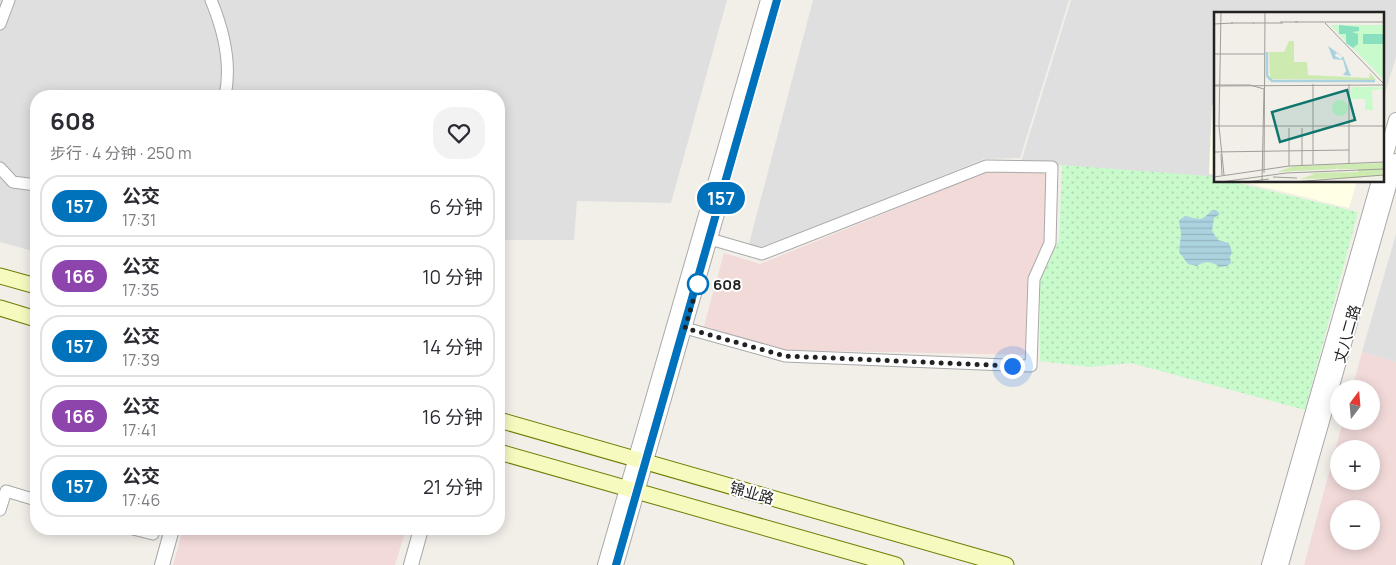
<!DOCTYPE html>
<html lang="zh">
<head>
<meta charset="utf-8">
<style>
	:root { --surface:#fff; --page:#f2f2f3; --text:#2b2b33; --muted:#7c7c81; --line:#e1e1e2 }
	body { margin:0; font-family:Manrope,"Noto Sans SC",sans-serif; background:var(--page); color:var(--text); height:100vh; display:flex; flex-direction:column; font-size:19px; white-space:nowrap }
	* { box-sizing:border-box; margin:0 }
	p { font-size:16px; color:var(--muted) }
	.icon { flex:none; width:28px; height:28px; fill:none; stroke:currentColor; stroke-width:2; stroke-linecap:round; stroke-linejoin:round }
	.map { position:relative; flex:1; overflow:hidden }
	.panel { position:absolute; left:30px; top:90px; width:475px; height:445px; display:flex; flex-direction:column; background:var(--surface); border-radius:20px; box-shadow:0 2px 12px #0003 }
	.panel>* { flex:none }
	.badge { padding:0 10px; border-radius:16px; font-size:18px; line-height:32px }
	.needle { width:32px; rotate:16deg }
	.tools { position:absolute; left:1330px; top:380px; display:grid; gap:10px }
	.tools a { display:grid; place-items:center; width:50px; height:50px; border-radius:50%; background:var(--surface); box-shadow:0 2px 12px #0003; font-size:25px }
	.you { position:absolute; width:25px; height:25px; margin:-12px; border:4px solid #fff; border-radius:50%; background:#1a73e8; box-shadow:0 0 0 8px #1a73e833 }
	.map>.badge { position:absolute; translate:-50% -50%; box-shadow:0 0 0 2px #fff }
	.round { display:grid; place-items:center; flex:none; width:52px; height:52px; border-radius:20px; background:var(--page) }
	.summary { display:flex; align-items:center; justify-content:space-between; height:85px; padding:0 20px }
	h1 { font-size:24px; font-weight:700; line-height:38px }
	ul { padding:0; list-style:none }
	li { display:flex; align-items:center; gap:15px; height:62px; margin:0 10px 8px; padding:0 10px; border:2px solid var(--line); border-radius:20px }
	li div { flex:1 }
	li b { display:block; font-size:19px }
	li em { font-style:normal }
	li .badge { min-width:55px; font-weight:700; text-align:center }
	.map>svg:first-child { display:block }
	.residential { fill:#e0dfdf }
	.commercial { fill:#f2dad9; fill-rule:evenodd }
	.education { fill:#ffffe5 }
	.park { fill:url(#park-dots) }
	.water { fill:url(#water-rules) }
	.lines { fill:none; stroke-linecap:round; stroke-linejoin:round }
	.minor-casing { stroke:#a9a9a9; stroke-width:13 }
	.tertiary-casing { stroke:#a9a9a9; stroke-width:16 }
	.secondary-casing { stroke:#707d05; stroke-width:17 }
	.minor { stroke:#fff; stroke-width:11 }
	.tertiary { stroke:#fff; stroke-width:14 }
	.secondary { stroke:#f7fabf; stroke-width:15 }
	.line-casing { stroke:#fff; stroke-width:11 }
	.line { stroke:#0072bc; stroke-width:8 }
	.walk { stroke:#222; stroke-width:5; stroke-dasharray:0 9 }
	.stop-dot { fill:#fff; stroke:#0072bc; stroke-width:2.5 }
	.labels { text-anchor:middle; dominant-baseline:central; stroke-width:4; stroke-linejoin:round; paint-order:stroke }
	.stop-label { font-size:15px; font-weight:bold; fill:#222; stroke:#fff; text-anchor:start }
	.street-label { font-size:15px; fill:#222; stroke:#fff }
	.inset-river { fill:none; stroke:#aad3df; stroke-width:2.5 }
	.inset-road { fill:none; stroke:#9f9d99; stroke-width:1 }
	.view { fill:#0f766e; fill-opacity:0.15; stroke:#0f766e; stroke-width:2.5 }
	.inset-edge { fill:none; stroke:#222; stroke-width:2.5 }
</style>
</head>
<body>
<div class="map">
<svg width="1396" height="565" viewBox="0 0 1396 565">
	<defs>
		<pattern id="park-dots" width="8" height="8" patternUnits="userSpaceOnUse" patternTransform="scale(1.25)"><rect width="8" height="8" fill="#c8facc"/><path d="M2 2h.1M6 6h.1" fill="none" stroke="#acd6af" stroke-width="1.8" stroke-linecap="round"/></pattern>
		<pattern id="water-rules" width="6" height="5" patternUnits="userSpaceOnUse" patternTransform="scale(1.25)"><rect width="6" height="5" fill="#aad3df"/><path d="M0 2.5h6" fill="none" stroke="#92b5bf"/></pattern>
	</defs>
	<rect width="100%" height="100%" fill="#f2efe9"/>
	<!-- residential -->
	<g class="residential">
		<polygon points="0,0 727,0 671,203 577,201 574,240 499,240 499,96 36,96 36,252 0,242"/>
		<polygon points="813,0 1069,0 1020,158 984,159 764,248 749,244"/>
		<polygon points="1071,0 1396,0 1396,57 1382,103 1382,14 1215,14 1215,178 1021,162"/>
		<polygon points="1396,234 1396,362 1362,352"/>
	</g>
	<!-- commercial -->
	<g class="commercial">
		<polygon points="991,170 1048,171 1047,242 1030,275 1027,355 783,350 704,326 724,253 760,264"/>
		<path d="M1362,352L1396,362V565H1304L1343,421H1371V389H1352ZM1339,449H1371V481H1339ZM1339,509H1371V541H1339Z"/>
		<polygon points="183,529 406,529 395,565 173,565"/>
	</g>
	<!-- education -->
	<g class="education">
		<polygon points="1212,105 1215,105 1215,175 1209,174"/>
		<polygon points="1239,181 1357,181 1349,208"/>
	</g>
	<!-- park -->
	<polygon class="park" points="1062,165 1209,176 1215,178 1215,181 1230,181 1358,212 1305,410 1131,363 1089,367 1040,361 1040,280 1059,240"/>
	<!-- water -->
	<path class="water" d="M1212,210H1216L1220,214L1214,218L1212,231L1218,240L1229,243L1232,252L1230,257L1231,263L1227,266L1219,267C1213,261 1203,261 1197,266L1188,264L1179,252L1181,234L1179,220L1185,216C1200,219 1200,223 1212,210Z"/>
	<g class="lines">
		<defs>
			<g id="minor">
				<path d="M211,0C224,31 232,63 225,96"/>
				<polyline points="0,24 9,0"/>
				<polyline points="0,168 13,182 36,185"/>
				<polyline points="685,328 785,356 1031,366 1034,279 1050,243 1052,167 986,166 762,254 710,239"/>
				<polyline points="0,510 6,491 36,500"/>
				<polyline points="133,529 153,534"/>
			</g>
			<g id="tertiary">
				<polyline points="1382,168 1396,120"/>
				<polyline points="162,565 172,529"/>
				<polyline points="411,565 421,529"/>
				<polyline points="605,565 768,0"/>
				<polyline points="616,565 725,186"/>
				<polyline points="1269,565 1379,181"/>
				<polyline points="1281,565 1396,161"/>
			</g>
			<g id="secondary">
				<polyline points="0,276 36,286"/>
				<polyline points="0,308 36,319"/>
				<polyline points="499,420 1006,565"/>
				<polyline points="499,452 896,565"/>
			</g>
		</defs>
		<!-- minor casing -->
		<use href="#minor" class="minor-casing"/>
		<!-- tertiary casing -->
		<use href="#tertiary" class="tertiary-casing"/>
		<!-- secondary casing -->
		<use href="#secondary" class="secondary-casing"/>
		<!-- minor -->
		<use href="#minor" class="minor"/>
		<!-- tertiary -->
		<use href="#tertiary" class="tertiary"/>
		<!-- secondary -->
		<use href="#secondary" class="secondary"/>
	</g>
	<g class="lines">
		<defs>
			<polyline id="line" points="616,565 777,0"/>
		</defs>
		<!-- line casing -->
		<use href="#line" class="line-casing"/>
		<!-- line -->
		<use href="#line" class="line"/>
		<!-- walk -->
		<polyline class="walk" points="698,284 685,328 785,356 1012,366"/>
	</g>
	<!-- markers -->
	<circle class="stop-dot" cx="698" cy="284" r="10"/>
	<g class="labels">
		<!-- stop labels -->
		<g class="stop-label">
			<text x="713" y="284">608</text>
		</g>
		<!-- street labels -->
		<g class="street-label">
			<text transform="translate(1347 334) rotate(-74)">丈八二路</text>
			<text transform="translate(752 493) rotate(16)">锦业路</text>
		</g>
	</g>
	<!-- overview -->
	<g transform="translate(1214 12)">
		<rect width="170" height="170" fill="#f2efe9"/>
		<path d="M75,29H80V50H93L94,63L155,66L156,61L162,68L56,67L55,40H70ZM169,151L168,163L142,166L86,167L101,162L95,161L144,160V157H123V154L122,157L83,159L63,160L77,155L53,157L85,154Z" fill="#cdebb0"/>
		<path d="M117,13H170V68L117,14ZM167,75L169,77L158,78L159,98H151V87H136L137,75ZM118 96a8 8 0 1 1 16 0a8 8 0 1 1-16 0Z" fill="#c8facc"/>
		<path d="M125,13L145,15V19L138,20L144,22V32L139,36L132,31V22H125ZM149,22H170V32H149Z" fill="#88e0be"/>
		<path d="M114,34L128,44L122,41L121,44L127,47L129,44L137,64L129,63L132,59L129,48L119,47Z" fill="#aad3df"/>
		<path class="inset-river" d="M53,40V64L58,69H161"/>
		<path class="inset-road" d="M7,0L5,114L10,163M66,10H84M81,10H170M17,11H40M39,11H69M111,11L170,72M0,12L19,11M0,42H51M99,72V152M135,72V151M0,73H36L50,77L48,170M0,74L170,73M0,114H170M75,116V154M88,116V153M0,140L135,138M7,142L8,163M50,161L51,0M0,165L75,154L170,150M59,165L83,166M7,170L72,161L170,157M32,170L55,167M79,170L170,163"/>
		<path class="view" d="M133,78L141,108L66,130L58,100Z"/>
		<rect width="170" height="170" class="inset-edge"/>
	</g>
</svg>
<div class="tools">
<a><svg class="needle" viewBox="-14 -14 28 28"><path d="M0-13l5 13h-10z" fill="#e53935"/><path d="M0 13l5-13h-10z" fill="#7c7c81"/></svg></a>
<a>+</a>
<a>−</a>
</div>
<div class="you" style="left:1012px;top:366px"></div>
<b class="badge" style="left:721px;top:198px;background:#0072bc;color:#fff">157</b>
<section class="panel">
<div class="summary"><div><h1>608</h1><p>步行 · 4 分钟 · 250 m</p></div><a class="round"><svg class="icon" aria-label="heart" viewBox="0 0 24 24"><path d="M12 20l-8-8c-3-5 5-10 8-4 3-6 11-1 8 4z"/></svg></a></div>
<ul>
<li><span class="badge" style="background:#0072bc;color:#fff">157</span><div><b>公交</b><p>17:31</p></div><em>6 分钟</em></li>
<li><span class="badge" style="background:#8e44ad;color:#fff">166</span><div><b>公交</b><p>17:35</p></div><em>10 分钟</em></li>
<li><span class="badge" style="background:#0072bc;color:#fff">157</span><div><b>公交</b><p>17:39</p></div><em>14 分钟</em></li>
<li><span class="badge" style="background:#8e44ad;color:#fff">166</span><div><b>公交</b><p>17:41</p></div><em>16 分钟</em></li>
<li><span class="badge" style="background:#0072bc;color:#fff">157</span><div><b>公交</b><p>17:46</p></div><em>21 分钟</em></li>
</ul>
</section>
</div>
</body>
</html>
